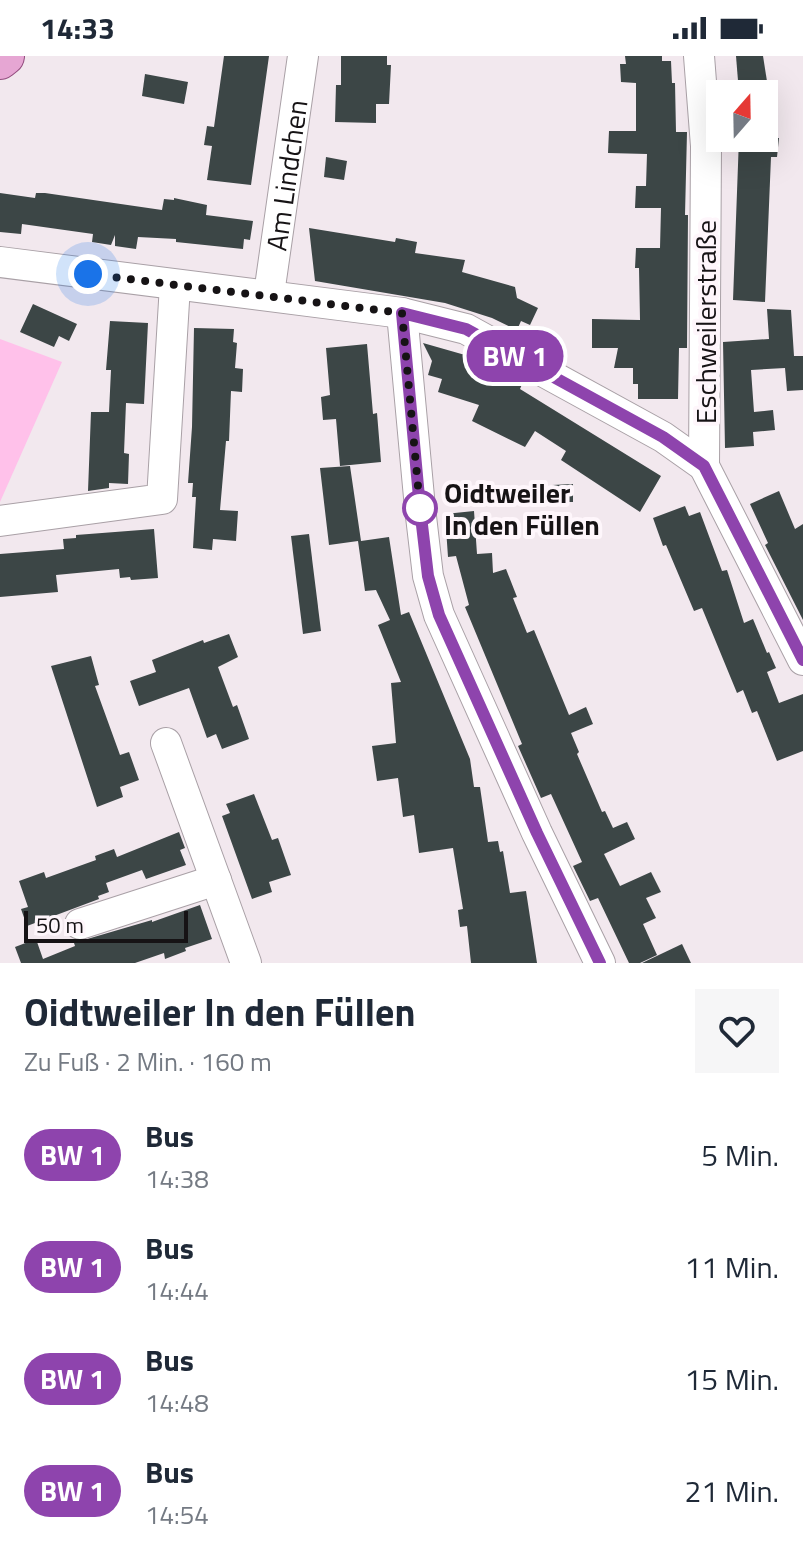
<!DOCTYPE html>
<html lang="de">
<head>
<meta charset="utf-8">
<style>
	:root { --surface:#fff; --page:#f6f6f7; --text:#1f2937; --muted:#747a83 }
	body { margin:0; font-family:"Titillium Web",sans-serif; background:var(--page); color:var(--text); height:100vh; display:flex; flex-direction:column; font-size:30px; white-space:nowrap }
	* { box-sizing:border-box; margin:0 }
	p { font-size:26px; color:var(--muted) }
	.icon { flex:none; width:44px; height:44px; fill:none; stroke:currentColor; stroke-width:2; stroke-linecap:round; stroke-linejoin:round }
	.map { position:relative; height:907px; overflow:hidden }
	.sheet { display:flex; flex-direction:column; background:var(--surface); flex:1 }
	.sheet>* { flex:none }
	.badge { padding:0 16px; border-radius:26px; font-size:28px; line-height:52px }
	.needle { width:52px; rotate:20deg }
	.buttons { position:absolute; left:706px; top:24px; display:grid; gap:16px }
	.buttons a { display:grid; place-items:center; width:72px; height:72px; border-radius:0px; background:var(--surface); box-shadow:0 8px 32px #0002; font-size:40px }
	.scale { position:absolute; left:24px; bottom:20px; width:164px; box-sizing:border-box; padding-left:8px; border:4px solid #161315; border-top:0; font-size:22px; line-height:28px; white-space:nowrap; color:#161315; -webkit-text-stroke:6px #fef6fb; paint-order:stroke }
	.you { position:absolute; width:40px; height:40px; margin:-20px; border:6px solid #fff; border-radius:50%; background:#1a73e8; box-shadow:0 0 0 12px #1a73e833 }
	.map>.badge { position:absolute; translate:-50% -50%; box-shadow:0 0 0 4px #fff }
	.round { display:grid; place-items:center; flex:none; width:84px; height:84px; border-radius:0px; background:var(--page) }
	.head { display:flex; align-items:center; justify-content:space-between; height:136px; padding:0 24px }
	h1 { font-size:38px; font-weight:700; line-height:60px }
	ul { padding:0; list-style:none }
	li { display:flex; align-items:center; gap:24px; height:112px; padding:0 24px }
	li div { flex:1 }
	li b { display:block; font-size:30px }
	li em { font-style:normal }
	li .badge { min-width:88px; font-weight:700; text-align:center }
	.status { display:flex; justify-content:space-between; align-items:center; height:56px; padding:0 40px; background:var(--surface); direction:ltr }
	.status svg { height:22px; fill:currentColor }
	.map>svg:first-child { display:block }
	.green { fill:#ffc1ea }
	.building { fill:#3c4646 }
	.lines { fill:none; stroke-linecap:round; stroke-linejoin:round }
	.minor-casing { stroke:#a9a0a6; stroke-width:32 }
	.major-casing { stroke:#924c7e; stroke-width:40 }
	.minor { stroke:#fff; stroke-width:30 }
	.major { stroke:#e6a6d3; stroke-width:38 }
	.line-casing { stroke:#fff; stroke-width:18 }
	.line { stroke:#8e44ad; stroke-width:12 }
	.walk { stroke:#161315; stroke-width:8; stroke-dasharray:0 14.4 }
	.stop-dot { fill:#fff; stroke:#8e44ad; stroke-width:4 }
	.labels { text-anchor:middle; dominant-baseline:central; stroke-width:8; stroke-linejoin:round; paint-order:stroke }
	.street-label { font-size:28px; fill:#161315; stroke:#fef6fb }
	.stop-label { font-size:28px; font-weight:bold; fill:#161315; stroke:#fef6fb; text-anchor:start }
</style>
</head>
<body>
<div class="status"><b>14:33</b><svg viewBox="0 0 49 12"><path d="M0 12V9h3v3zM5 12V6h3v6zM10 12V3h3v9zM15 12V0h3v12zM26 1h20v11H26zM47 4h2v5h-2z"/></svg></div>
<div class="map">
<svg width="803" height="907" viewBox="0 0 803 907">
	<rect width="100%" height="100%" fill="#f2e8ee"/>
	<!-- green -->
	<polygon class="green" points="0,283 62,306 0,446"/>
	<!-- building -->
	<g class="building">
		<polygon points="224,0 269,0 251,129 207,124 212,90 204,89 207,70 214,71"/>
		<polygon points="341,0 387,0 387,9 391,9 389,48 376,48 376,67 335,66 336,29 341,29"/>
		<polygon points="625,0 662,0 662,5 671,5 672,27 675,27 676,76 687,76 685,159 688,159 687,292 679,292 678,343 638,343 638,328 633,328 633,312 614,312 618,292 592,292 592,263 640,264 639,212 635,212 636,192 660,192 661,152 635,152 636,130 646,130 647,98 608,97 609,75 636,75 636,27 621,26 620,8 626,8"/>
		<polygon points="736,0 763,0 769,38 739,37"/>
		<polygon points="145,18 188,26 184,48 142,40"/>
		<polygon points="739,82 779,82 777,101 771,101 765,246 733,244"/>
		<polygon points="326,101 347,105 344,124 324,121"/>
		<polygon points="0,137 35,142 36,137 45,137 162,154 164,143 174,144 174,142 207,149 206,159 253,165 250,184 244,183 243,193 176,186 176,183 138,181 136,193 115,190 115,179 111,189 92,186 93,178 22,168 21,178 0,176"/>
		<polygon points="309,172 395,186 396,182 417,186 415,197 465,204 462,216 515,231 517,242 538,252 530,269 521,265 517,274 492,262 445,247 315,225"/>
		<polygon points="33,248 77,268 69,285 59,280 54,291 20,276"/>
		<polygon points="767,253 791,254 794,300 803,300 803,334 787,335 785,312 751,314 754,356 773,354 775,374 753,376 754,390 725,392 723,286 769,283"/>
		<polygon points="110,265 148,267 144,348 126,347 124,397 129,398 128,428 109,427 109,432 88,435 91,356 109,356 111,314 106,314"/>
		<polygon points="194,272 234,273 233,286 237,287 235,312 243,313 242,336 231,335 229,385 226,385 220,454 238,455 236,485 213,483 212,494 193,492 196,441 192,441 193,427 188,427 192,371"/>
		<polygon points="423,287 472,301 523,326 520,333 661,420 640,456 561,404 566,395 535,375 525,391 472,365 479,349 438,336 442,323 428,319 432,305"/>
		<polygon points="367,288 373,358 377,357 381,406 340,410 336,363 323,364 321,341 330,339 326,292"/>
		<polygon points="350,410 361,485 389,481 401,559 409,556 470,703 474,731 480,731 488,786 498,785 500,796 503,795 510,837 526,835 537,907 471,907 467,870 460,871 458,854 463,853 453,792 419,797 414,759 403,761 398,722 377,725 372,690 396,687 391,627 401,626 378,569 390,564 376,534 365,535 358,485 329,489 320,412"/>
		<polygon points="573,428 573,446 552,446 552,429"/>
		<polygon points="779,435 795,473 803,468 803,564 765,489 768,487 750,448"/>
		<polygon points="685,450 689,460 700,456 722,515 727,514 744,567 753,563 767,597 769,596 776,612 767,616 779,647 803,638 803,695 777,705 757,655 752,657 743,634 737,637 702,552 694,555 666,489 663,490 653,462"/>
		<polygon points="474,455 477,498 492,497 493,517 506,513 517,541 513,542 527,577 534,574 569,659 586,651 593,668 571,677 579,696 577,698 602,756 605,755 613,772 627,766 635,783 604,798 620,830 651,816 661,836 646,842 656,862 643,868 657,899 640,907 629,907 598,842 590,845 573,810 582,806 551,738 541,742 518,690 522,688 465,551 469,549 456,500 448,501 445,458"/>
		<polygon points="154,473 158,522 131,524 130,521 120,522 119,513 56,519 58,536 0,541 0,498 64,493 63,483 76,482 76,479"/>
		<polygon points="309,478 321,575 303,578 291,480"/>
		<polygon points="229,578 238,601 218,611 233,651 237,649 249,683 222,693 216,678 207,682 189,632 139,650 130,625 156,616 152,604 203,584 204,587"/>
		<polygon points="91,600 99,629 95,630 120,699 129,696 139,724 120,731 123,741 97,751 51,610"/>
		<polygon points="254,738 272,784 278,782 291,819 269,826 272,836 252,843 222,760 230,757 226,748"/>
		<polygon points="179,776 185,792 180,794 186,809 146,823 142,814 106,827 109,836 98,840 99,843 27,870 21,853 28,851 19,825 44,816 46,822 96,804 95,800 114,793 117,801"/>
		<polygon points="200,849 212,883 185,892 186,895 165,903 164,897 135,907 21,907 15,891 36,883 43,903 75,890 74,887 77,886 152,864 152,866"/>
		<polygon points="682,888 691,907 642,907"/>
	</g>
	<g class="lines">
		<defs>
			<g id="minor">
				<polyline points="699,0 706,90 704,410 803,604"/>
				<polyline points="0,206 402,257 466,273 663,381 704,410"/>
				<path id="s1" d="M269,238L303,0"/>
				<polyline points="402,257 420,452 428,520 439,559 537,777 600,907"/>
				<polyline points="0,465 162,443 175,229"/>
				<polyline points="166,687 246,907"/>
				<polyline points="80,868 216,824"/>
			</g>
			<polyline id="major" points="0,4 5,0"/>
		</defs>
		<!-- minor casing -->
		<use href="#minor" class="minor-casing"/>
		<!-- major casing -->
		<use href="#major" class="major-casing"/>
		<!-- minor -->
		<use href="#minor" class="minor"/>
		<!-- major -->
		<use href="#major" class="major"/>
	</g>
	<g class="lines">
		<defs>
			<polyline id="line" points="600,907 537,777 439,559 428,520 420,452 402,257 466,273 663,381 704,410 803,604"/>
		</defs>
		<!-- line casing -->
		<use href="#line" class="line-casing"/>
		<!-- line -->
		<use href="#line" class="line"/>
		<!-- walk -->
		<polyline class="walk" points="88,218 402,257 420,452"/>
	</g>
	<!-- markers -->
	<circle class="stop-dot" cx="420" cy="452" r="16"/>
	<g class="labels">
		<!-- street labels -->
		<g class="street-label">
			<text stroke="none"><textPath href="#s1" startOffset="120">Am Lindchen</textPath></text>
			<text transform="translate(705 266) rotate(-90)">Eschweilerstraße</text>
		</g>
		<!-- stop labels -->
		<g class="stop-label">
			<text x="444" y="436">Oidtweiler<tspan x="444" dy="32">In den Füllen</tspan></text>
		</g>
	</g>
</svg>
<div class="buttons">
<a><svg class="needle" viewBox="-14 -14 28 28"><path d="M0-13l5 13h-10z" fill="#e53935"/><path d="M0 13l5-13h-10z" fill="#747a83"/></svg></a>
</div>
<div class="scale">50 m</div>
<div class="you" style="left:88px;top:218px"></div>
<b class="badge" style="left:515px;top:300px;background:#8e44ad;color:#fff">BW 1</b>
</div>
<section class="sheet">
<div class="head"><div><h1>Oidtweiler In den Füllen</h1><p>Zu Fuß · 2 Min. · 160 m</p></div><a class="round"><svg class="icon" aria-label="heart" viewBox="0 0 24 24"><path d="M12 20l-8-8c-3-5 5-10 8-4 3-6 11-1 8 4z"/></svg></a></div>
<ul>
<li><span class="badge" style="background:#8e44ad;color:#fff">BW 1</span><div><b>Bus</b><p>14:38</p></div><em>5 Min.</em></li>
<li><span class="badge" style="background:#8e44ad;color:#fff">BW 1</span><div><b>Bus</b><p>14:44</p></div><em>11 Min.</em></li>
<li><span class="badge" style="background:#8e44ad;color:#fff">BW 1</span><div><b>Bus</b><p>14:48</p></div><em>15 Min.</em></li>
<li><span class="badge" style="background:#8e44ad;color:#fff">BW 1</span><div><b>Bus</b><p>14:54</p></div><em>21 Min.</em></li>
</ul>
</section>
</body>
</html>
